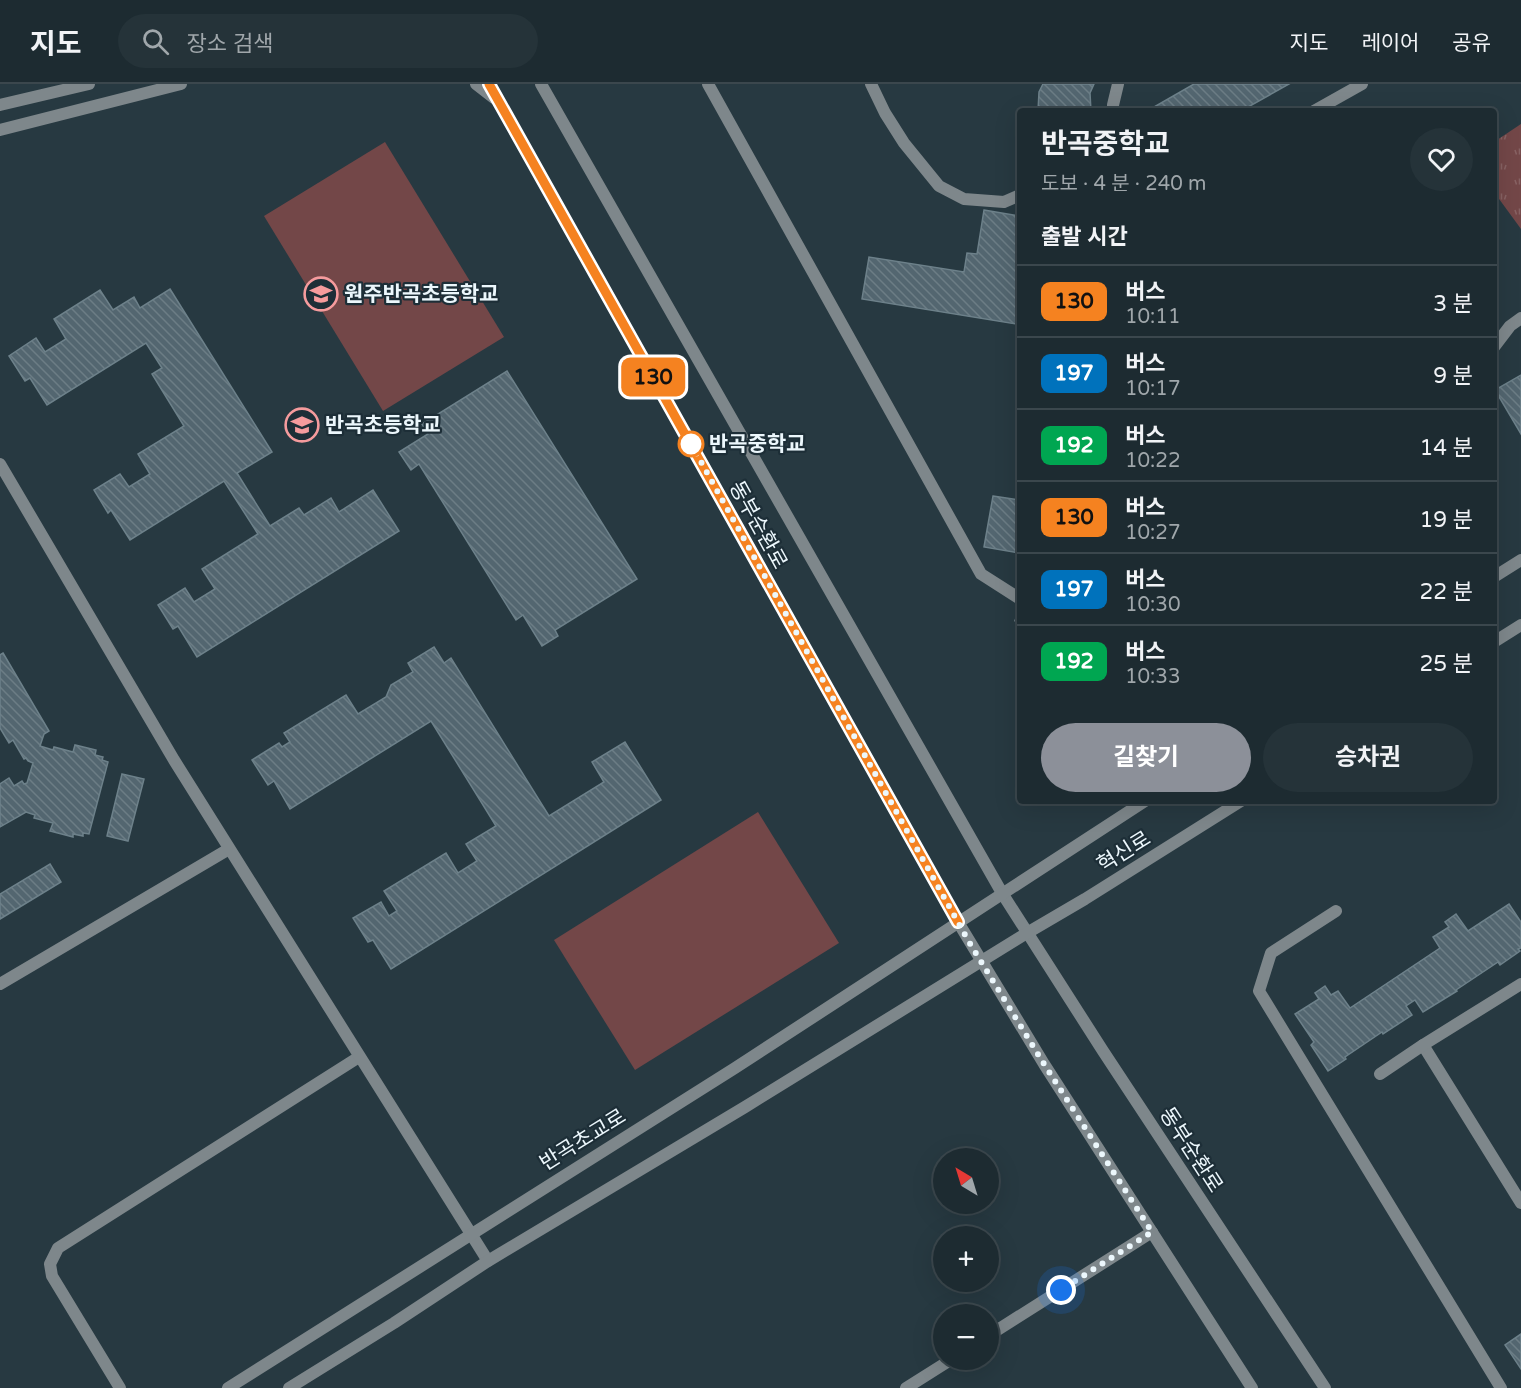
<!DOCTYPE html>
<html lang="ko">
<head>
<meta charset="utf-8">
<style>
	:root { --surface:#1d2b31; --page:#253339; --text:#f1f3f6; --muted:#a0a7ab; --line:#3b474d; --accent:#8c9099 }
	body { margin:0; font-family:"Varela Round","Noto Sans KR",sans-serif; background:var(--page); color:var(--text); height:100vh; display:flex; flex-direction:column; font-size:22px; white-space:nowrap }
	* { box-sizing:border-box; margin:0 }
	p { font-size:20px; color:var(--muted) }
	.icon { flex:none; width:33px; height:33px; fill:none; stroke:currentColor; stroke-width:2; stroke-linecap:round; stroke-linejoin:round }
	.map { position:relative; flex:1; overflow:hidden }
	.details { position:absolute; left:1017px; top:24px; width:480px; height:696px; display:flex; flex-direction:column; background:var(--surface); border-radius:6px; box-shadow:0 6px 24px #0002,0 0 0 2px var(--line) }
	.details>* { flex:none }
	.badge { padding:0 12px; border-radius:9px; font-size:21px; line-height:39px }
	.needle { width:39px; rotate:322deg }
	.buttons { position:absolute; left:933px; top:1064px; display:grid; gap:12px }
	.buttons a { display:grid; place-items:center; width:66px; height:66px; border-radius:50%; background:var(--surface); box-shadow:0 6px 24px #0002,0 0 0 2px var(--line); font-size:30px }
	.you { position:absolute; width:30px; height:30px; margin:-15px; border:4px solid #fff; border-radius:50%; background:#1a73e8; box-shadow:0 0 0 9px #1a73e833 }
	.map>.badge { position:absolute; translate:-50% -50%; box-shadow:0 0 0 3px #fff }
	h2 { padding:0 24px; font-size:22px; line-height:54px }
	.round { display:grid; place-items:center; flex:none; width:63px; height:63px; border-radius:32px; background:var(--page) }
	.headline { display:flex; align-items:center; justify-content:space-between; height:102px; padding:0 24px }
	h1 { font-size:28px; font-weight:700; line-height:45px }
	.primary-button { display:flex; gap:12px; margin-top:auto; padding:12px 24px }
	.primary-button a { flex:1; height:69px; border-radius:36px; background:var(--accent); color:#fff; font-size:24px; font-weight:700; line-height:69px; text-align:center }
	.primary-button a+a { background:var(--page); color:var(--text) }
	ul { padding:0; list-style:none }
	li { display:flex; align-items:center; gap:18px; height:72px; padding:0 24px; border-top:2px solid var(--line) }
	li div { flex:1 }
	li b { display:block; font-size:22px }
	li em { font-style:normal }
	li .badge { min-width:66px; font-weight:700; text-align:center }
	header { display:flex; align-items:center; gap:36px; box-sizing:border-box; height:84px; padding:0 30px; background:var(--surface); border-bottom:2px solid var(--line) }
	header strong { font-size:28px }
	nav { display:flex; gap:33px; margin-inline-start:auto; font-size:21px }
	.search { width:420px; height:54px; background:var(--page); display:flex; align-items:center; gap:15px; box-sizing:border-box; padding:0 21px; border-radius:33px; color:var(--muted); font-size:22px }
	.map>svg:first-child { display:block }
	.grass { fill:#734748 }
	.park { fill:url(#park-tufts) }
	.building { fill:url(#building-back-hatch); stroke:#6d818a; stroke-width:1.5 }
	.lines { fill:none; stroke-linecap:round; stroke-linejoin:round }
	.path { stroke:#85939a; stroke-width:4; stroke-dasharray:3 3; stroke-linecap:butt }
	.service { stroke:#7e878b; stroke-width:12 }
	.minor { stroke:#7e878b; stroke-width:12 }
	.tertiary { stroke:#7e878b; stroke-width:12 }
	.line-casing { stroke:#fff; stroke-width:14 }
	.line { stroke:#f58220; stroke-width:9 }
	.walk { stroke:#ecf7fc; stroke-width:6; stroke-dasharray:0 10.8 }
	.stop-dot { fill:#fff; stroke:#f58220; stroke-width:3 }
	.labels { text-anchor:middle; dominant-baseline:central; stroke-width:4.5; stroke-linejoin:round; paint-order:stroke }
	.poi-label { font-size:21px; font-weight:bold; fill:#ecf7fc; stroke:#1d2e37; text-anchor:start }
	.stop-label { font-size:21px; font-weight:bold; fill:#ecf7fc; stroke:#1d2e37; text-anchor:start }
	.street-label { font-size:21px; fill:#ecf7fc; stroke:#1d2e37 }
</style>
</head>
<body>
<header>
<strong>지도</strong>
<div class="search"><svg class="icon" aria-label="search" viewBox="0 0 24 24"><circle cx="10" cy="10" r="6"/><path d="M15 15l6 6"/></svg>장소 검색</div>
<nav><a>지도</a><a>레이어</a><a>공유</a></nav>
</header>
<div class="map">
<svg width="1521" height="1304" viewBox="0 0 1521 1304">
	<defs>
		<pattern id="park-tufts" width="24" height="20" patternUnits="userSpaceOnUse" patternTransform="scale(1.5)"><rect width="24" height="20" fill="#734748"/><path d="M3 7l-1-3M5 7V3M7 7l1-3M15 17l-1-3M17 17v-4M19 17l1-3" fill="none" stroke="#876263"/></pattern>
		<pattern id="building-back-hatch" width="6" height="6" patternUnits="userSpaceOnUse" patternTransform="scale(1.5)"><rect width="6" height="6" fill="#536670"/><path d="M-1 5l2 2M0 0l6 6M5-1l2 2" fill="none" stroke="#6c7d85"/></pattern>
	</defs>
	<rect width="100%" height="100%" fill="#273941"/>
	<!-- grass -->
	<g class="grass">
		<polygon points="385,58 504,253 383,327 264,132"/>
		<polygon points="758,728 839,859 635,986 554,856"/>
	</g>
	<!-- park -->
	<polygon class="park" points="1521,40 1521,145 1494,108 1494,58"/>
	<!-- building -->
	<g class="building">
		<polygon points="1043,0 1094,0 1090,9 1091,27 1038,27 1039,8"/>
		<polygon points="1194,0 1289,0 1241,27 1147,27"/>
		<polygon points="984,126 1020,132 1020,213 1016,240 862,215 869,173 964,188 967,169 977,170"/>
		<polygon points="170,205 272,368 237,389 270,442 299,424 304,431 331,414 339,428 373,406 399,447 197,573 178,542 173,545 158,521 185,504 194,518 215,505 202,485 258,450 224,397 130,456 111,426 108,429 94,406 120,390 129,403 150,390 138,370 184,342 152,290 162,284 146,259 47,321 30,294 25,297 9,272 36,254 45,268 66,255 54,235 100,206 113,226 134,213 140,224"/>
		<polygon points="507,287 637,495 555,546 558,552 542,562 523,531 516,536 419,380 411,386 399,368 428,350 422,340"/>
		<polygon points="1521,291 1521,350 1495,306"/>
		<polygon points="993,412 1020,416 1020,469 984,463"/>
		<polygon points="434,563 444,579 451,574 549,732 604,698 592,678 625,658 661,716 391,885 373,856 368,858 353,834 381,818 389,832 397,827 384,807 446,769 458,789 477,777 466,760 496,742 431,637 290,725 274,697 268,701 252,676 279,659 282,663 290,658 284,649 346,611 358,630 386,613 391,601 413,588 408,579"/>
		<polygon points="3,569 49,647 44,650 40,662 53,666 54,663 73,668 75,661 96,666 95,671 103,673 102,676 108,678 89,750 83,749 83,752 73,750 73,753 50,747 53,739 34,734 35,731 26,728 0,743 0,700 9,694 14,702 22,697 24,700 27,699 33,679 28,677 26,674 24,675 13,656 9,659 0,644 0,571"/>
		<polygon points="122,690 144,695 128,757 107,752"/>
		<polygon points="50,780 61,798 0,835 0,810"/>
		<polygon points="1509,820 1521,838 1521,864 1518,865 1520,867 1500,881 1498,878 1456,906 1457,907 1423,928 1415,916 1406,922 1412,931 1383,950 1382,948 1345,973 1346,975 1328,987 1311,961 1314,958 1295,930 1319,915 1315,909 1325,902 1331,911 1338,907 1350,924 1440,864 1433,853 1449,843 1445,838 1456,830 1468,847"/>
		<polygon points="1521,1250 1521,1285 1505,1261"/>
	</g>
	<g class="lines">
		<!-- path -->
		<polyline class="path" points="1017,535 1016,538 1020,548"/>
		<!-- service -->
		<g class="service">
			<polyline points="708,0 981,490 1020,515"/>
			<polyline points="871,0 885,29 904,59 939,102 964,115 1004,118 1020,111"/>
			<polyline points="1113,27 1113,21 1118,0"/>
			<polyline points="1314,27 1362,0"/>
			<polyline points="1494,263 1510,242 1521,234"/>
			<polyline points="1336,827 1271,869 1259,907 1501,1304"/>
			<polyline points="1423,961 1521,1119"/>
			<polyline points="1380,990 1423,961 1521,900"/>
		</g>
		<!-- minor -->
		<g class="minor">
			<polyline points="0,900 229,765"/>
			<polyline points="988,1252 1152,1148"/>
			<polyline points="120,1304 52,1192 50,1180 58,1164 359,973"/>
			<polyline points="906,1304 952,1275"/>
		</g>
		<!-- tertiary -->
		<g class="tertiary">
			<polyline points="476,0 494,14"/>
			<polyline points="489,0 958,838 1044,980 1252,1304"/>
			<polyline points="541,0 1002,809 1103,967 1325,1304"/>
			<polyline points="0,21 89,0"/>
			<polyline points="0,46 181,0"/>
			<polyline points="0,380 174,676 488,1177"/>
			<polyline points="1494,493 1521,476"/>
			<polyline points="1494,558 1521,541"/>
			<polyline points="228,1304 735,984 1145,717"/>
			<polyline points="289,1304 394,1239 488,1177 745,1023 1027,849 1085,815 1241,717"/>
		</g>
	</g>
	<g class="lines">
		<defs>
			<polyline id="line" points="489,0 958,838"/>
		</defs>
		<!-- line casing -->
		<use href="#line" class="line-casing"/>
		<!-- line -->
		<use href="#line" class="line"/>
		<!-- walk -->
		<polyline class="walk" points="691,360 969,858 1044,980 1152,1148 1061,1206"/>
	</g>
	<!-- icons -->
	<defs>
		<symbol id="school-ring" viewBox="-11 -11 22 22"><circle r="9.5" fill="#1d2e37" stroke="#f59b9d" stroke-width="1.5"/><path d="M0-5L7-2L0 1L-7-2ZM-4 1L0 2.5L4 1V4Q0 6-4 4Z" fill="#f59b9d"/></symbol>
	</defs>
	<g fill-rule="evenodd">
		<use href="#school-ring" x="302" y="191" width="38" height="38"/>
		<use href="#school-ring" x="283" y="322" width="38" height="38"/>
	</g>
	<!-- markers -->
	<circle class="stop-dot" cx="691" cy="360" r="12"/>
	<g class="labels">
		<!-- poi labels -->
		<g class="poi-label">
			<text x="344" y="210">원주반곡초등학교</text>
			<text x="325" y="341">반곡초등학교</text>
		</g>
		<!-- stop labels -->
		<g class="stop-label">
			<text x="709" y="360">반곡중학교</text>
		</g>
		<!-- street labels -->
		<g class="street-label">
			<text transform="translate(758 441) rotate(61)">동부순환로</text>
			<text transform="translate(1124 768) rotate(-32)">혁신로</text>
			<text transform="translate(583 1056) rotate(-32)">반곡초교로</text>
			<text transform="translate(1191 1066) rotate(57)">동부순환로</text>
		</g>
	</g>
</svg>
<div class="buttons">
<a><svg class="needle" viewBox="-14 -14 28 28"><path d="M0-13l5 13h-10z" fill="#e53935"/><path d="M0 13l5-13h-10z" fill="#a0a7ab"/></svg></a>
<a>+</a>
<a>−</a>
</div>
<div class="you" style="left:1061px;top:1206px"></div>
<b class="badge" style="left:653px;top:293px;background:#f58220;color:#111">130</b>
<section class="details">
<div class="headline"><div><h1>반곡중학교</h1><p>도보 · 4 분 · 240 m</p></div><a class="round"><svg class="icon" aria-label="heart" viewBox="0 0 24 24"><path d="M12 20l-8-8c-3-5 5-10 8-4 3-6 11-1 8 4z"/></svg></a></div>
<h2>출발 시간</h2>
<ul>
<li><span class="badge" style="background:#f58220;color:#111">130</span><div><b>버스</b><p>10:11</p></div><em>3 분</em></li>
<li><span class="badge" style="background:#0072bc;color:#fff">197</span><div><b>버스</b><p>10:17</p></div><em>9 분</em></li>
<li><span class="badge" style="background:#00a651;color:#fff">192</span><div><b>버스</b><p>10:22</p></div><em>14 분</em></li>
<li><span class="badge" style="background:#f58220;color:#111">130</span><div><b>버스</b><p>10:27</p></div><em>19 분</em></li>
<li><span class="badge" style="background:#0072bc;color:#fff">197</span><div><b>버스</b><p>10:30</p></div><em>22 분</em></li>
<li><span class="badge" style="background:#00a651;color:#fff">192</span><div><b>버스</b><p>10:33</p></div><em>25 분</em></li>
</ul>
<div class="primary-button"><a>길찾기</a><a>승차권</a></div>
</section>
</div>
</body>
</html>
